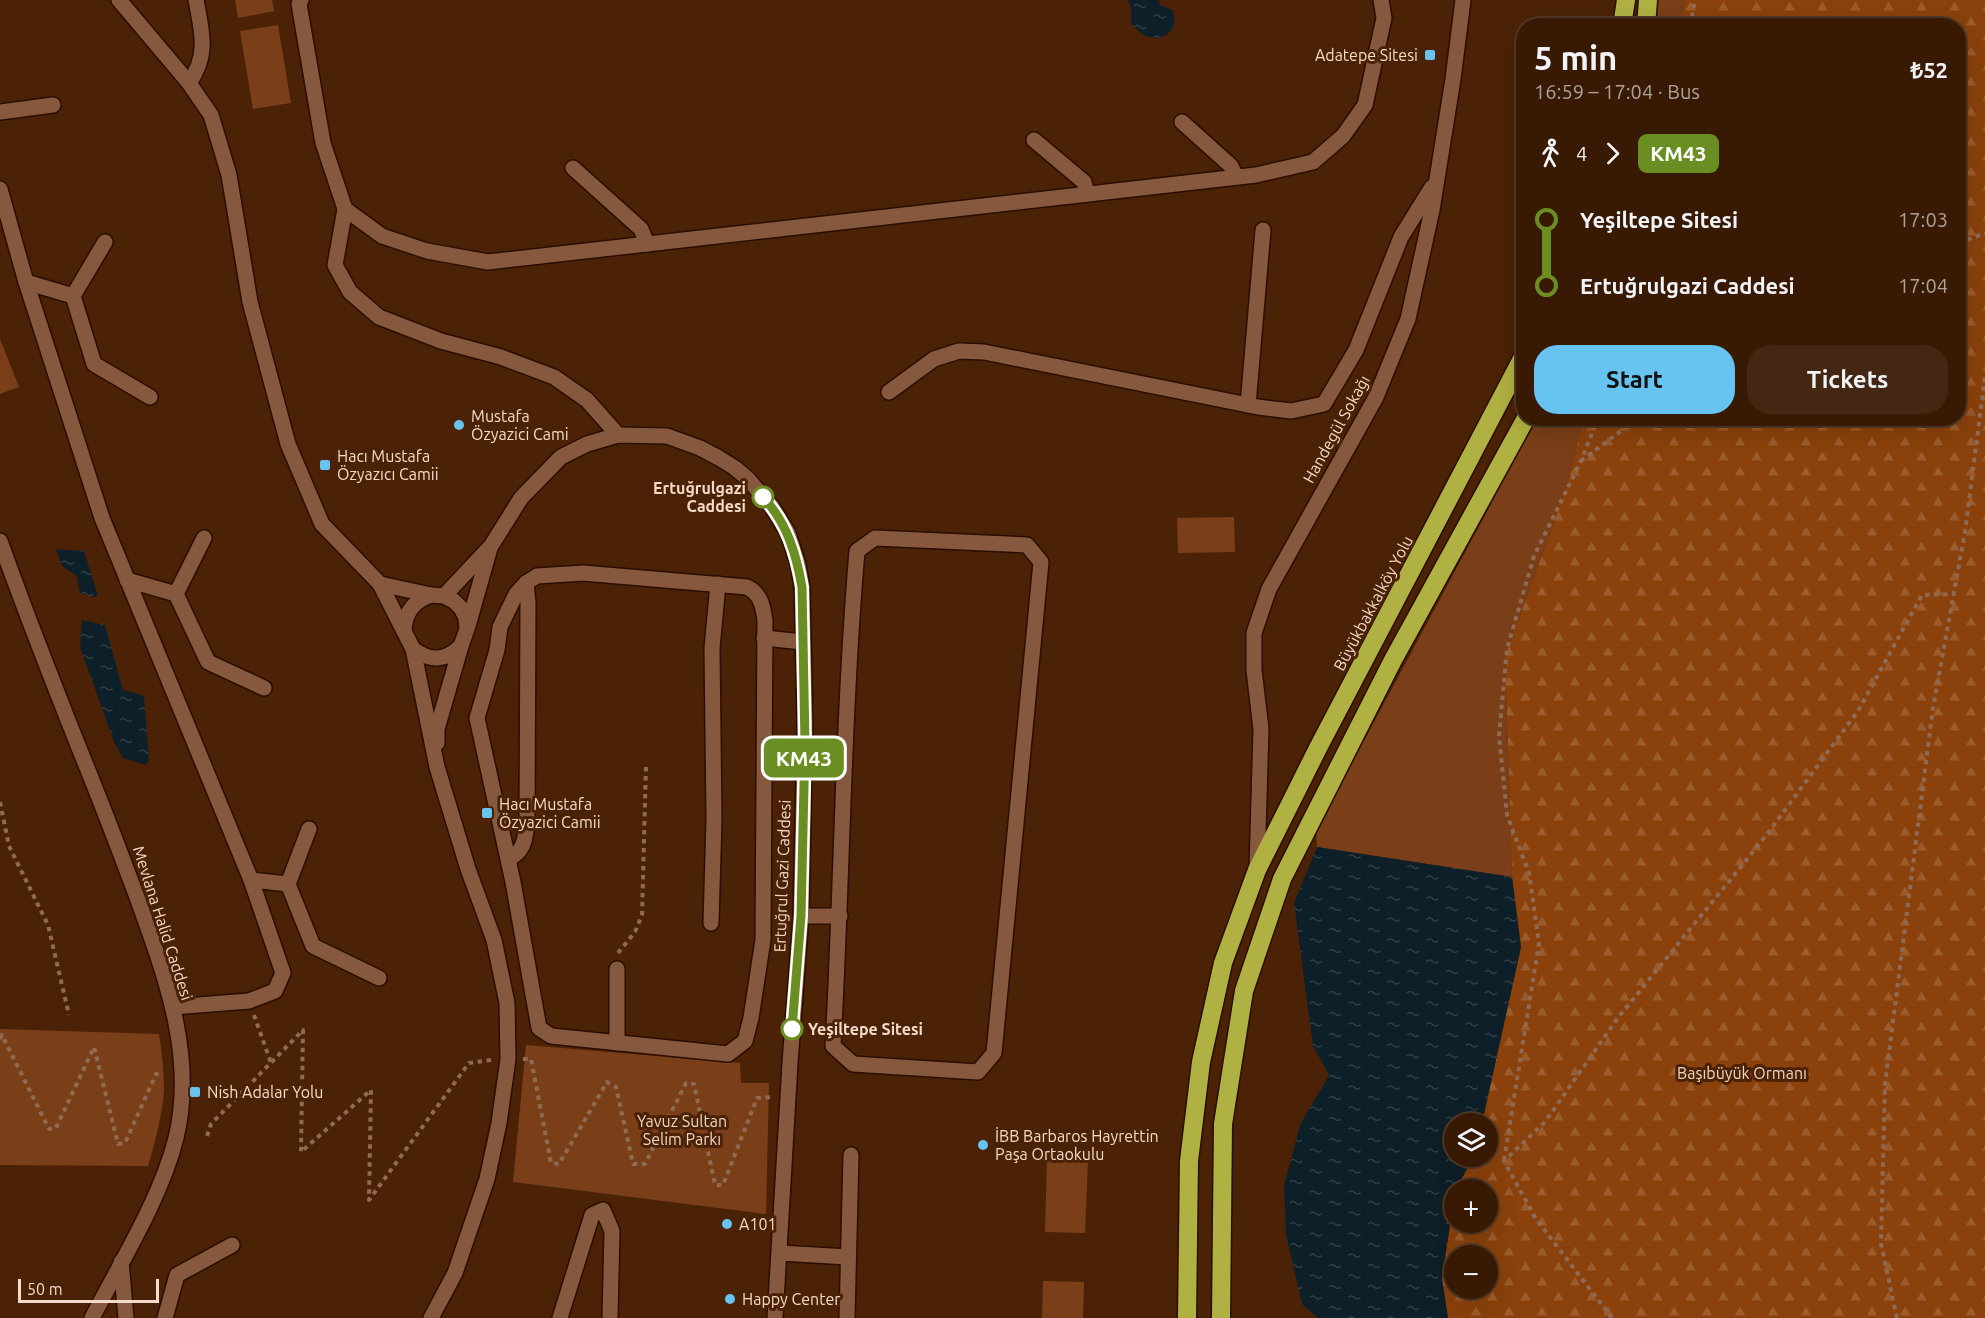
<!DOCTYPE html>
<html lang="en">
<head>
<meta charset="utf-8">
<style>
	:root { --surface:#381a04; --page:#432713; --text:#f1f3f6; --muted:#aba19a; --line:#523826; --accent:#67c4f0 }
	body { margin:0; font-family:Ubuntu,sans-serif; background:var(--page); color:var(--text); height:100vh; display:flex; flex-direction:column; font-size:22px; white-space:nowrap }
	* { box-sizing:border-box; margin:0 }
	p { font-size:20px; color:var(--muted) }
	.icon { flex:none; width:33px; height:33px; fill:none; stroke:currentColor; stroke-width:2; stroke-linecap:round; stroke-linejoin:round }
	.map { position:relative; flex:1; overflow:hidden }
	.sheet { position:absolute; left:1516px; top:18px; width:450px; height:408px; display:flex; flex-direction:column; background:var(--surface); border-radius:24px; box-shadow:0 6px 24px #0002,0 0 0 2px var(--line) }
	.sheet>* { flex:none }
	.badge { padding:0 12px; border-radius:9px; font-size:21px; line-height:39px }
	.buttons { position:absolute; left:1444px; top:1113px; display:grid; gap:12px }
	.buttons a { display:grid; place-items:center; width:54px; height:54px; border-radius:50%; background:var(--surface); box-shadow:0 6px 24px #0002,0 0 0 2px var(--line); font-size:30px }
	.scale { position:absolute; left:18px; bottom:15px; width:141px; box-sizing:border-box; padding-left:6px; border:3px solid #f5dacb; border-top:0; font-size:16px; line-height:21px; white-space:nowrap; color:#f5dacb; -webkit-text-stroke:4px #4b2206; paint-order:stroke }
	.map>.badge { position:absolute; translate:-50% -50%; box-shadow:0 0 0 3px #fff }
	.legs { display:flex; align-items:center; gap:9px; height:66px; padding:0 18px; font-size:20px }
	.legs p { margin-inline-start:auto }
	.head { display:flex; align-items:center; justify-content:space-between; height:102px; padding:0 18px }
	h1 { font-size:33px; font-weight:700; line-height:45px }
	.cta { display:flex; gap:12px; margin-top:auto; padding:12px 18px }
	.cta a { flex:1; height:69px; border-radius:24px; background:var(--accent); color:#111; font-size:24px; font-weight:700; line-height:69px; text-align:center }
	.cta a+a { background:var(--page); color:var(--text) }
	ul { padding:0 18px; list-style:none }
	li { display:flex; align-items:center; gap:21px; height:66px; font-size:22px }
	li i { display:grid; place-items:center; width:9px; height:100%; margin:0 8px; background:currentColor }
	li i::after { content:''; width:15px; height:15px; margin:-8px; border:4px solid; border-radius:50%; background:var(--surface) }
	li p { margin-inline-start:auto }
	li:first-child i { background:linear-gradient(#0000 50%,currentColor 0) }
	li:last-child i { background:linear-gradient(currentColor 50%,#0000 0) }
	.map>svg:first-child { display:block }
	.green { fill:#7a3f18 }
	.forest { fill:url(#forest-firs); fill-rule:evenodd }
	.water { fill:url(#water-ripples) }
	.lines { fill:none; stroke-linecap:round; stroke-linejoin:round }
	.minor-casing { stroke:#2b0d00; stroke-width:18 }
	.highway-casing { stroke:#2b0d00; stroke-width:21 }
	.path { stroke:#8f6b55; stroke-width:4; stroke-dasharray:4.5 4.5; stroke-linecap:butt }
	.minor { stroke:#86583d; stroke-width:15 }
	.highway { stroke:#afb142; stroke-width:18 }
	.line-1-casing { stroke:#fff; stroke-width:14 }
	.line-1 { stroke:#6b8e23; stroke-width:9 }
	.poi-dot { fill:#67c4f0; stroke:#4b2206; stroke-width:2 }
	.stop-1-dot { fill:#fff; stroke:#6b8e23; stroke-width:3 }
	.labels { text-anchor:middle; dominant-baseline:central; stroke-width:6; stroke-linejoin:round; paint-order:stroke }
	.poi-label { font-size:16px; fill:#f5dacb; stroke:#4b2206; text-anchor:start }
	.street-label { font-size:16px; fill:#f5dacb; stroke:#4b2206 }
	.stop-label { font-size:16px; font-weight:bold; fill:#f5dacb; stroke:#4b2206; text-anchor:end }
	.park-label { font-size:16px; fill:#edd3c5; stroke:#4b2206 }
</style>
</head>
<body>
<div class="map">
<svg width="1985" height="1318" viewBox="0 0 1985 1318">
	<defs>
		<pattern id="forest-firs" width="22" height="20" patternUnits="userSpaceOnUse" patternTransform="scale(1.5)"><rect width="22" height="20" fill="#8a410b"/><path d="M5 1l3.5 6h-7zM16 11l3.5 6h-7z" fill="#9b5c2d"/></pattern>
		<pattern id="water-ripples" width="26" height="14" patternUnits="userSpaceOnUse" patternTransform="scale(1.5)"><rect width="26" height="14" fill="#0d1f28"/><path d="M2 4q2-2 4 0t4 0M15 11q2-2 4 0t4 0" fill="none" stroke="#313f46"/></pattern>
	</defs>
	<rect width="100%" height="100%" fill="#4b2206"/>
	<!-- green -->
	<g class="green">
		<polygon points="235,0 272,0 274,11 238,18"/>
		<polygon points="1655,0 1685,0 1680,25 1652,26"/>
		<polygon points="278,25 291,103 253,109 240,31"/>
		<polygon points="0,339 19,387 0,394"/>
		<polygon points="1532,419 1584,419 1563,497 1505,657 1512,877 1317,847 1316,830 1519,452"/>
		<polygon points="1234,517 1235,552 1178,553 1177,518"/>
		<path d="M0,1029L159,1034C162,1053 164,1072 164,1091C162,1116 155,1142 148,1166L0,1165Z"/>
		<polygon points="526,1045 740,1063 741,1083 769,1083 766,1214 513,1182"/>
		<polygon points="1047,1159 1088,1160 1085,1233 1045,1232"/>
		<polygon points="1043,1281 1084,1282 1083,1318 1042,1318"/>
	</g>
	<!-- forest -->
	<path class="forest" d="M1685,0H1985V1318H1448L1442,1279L1455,1191V1222H1488V1190L1456,1189L1474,1157L1488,1156V1124L1482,1123L1521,947L1512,877L1505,657L1563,497L1584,419L1959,418V26L1680,25ZM1455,1256H1488V1288H1455Z"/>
	<!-- water -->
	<g class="water">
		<path d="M1128,0H1159L1160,5L1172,10C1181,29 1164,43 1146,36C1140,34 1136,28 1131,23V7Z"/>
		<polygon points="56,549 84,551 98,596 94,597 80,593 77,576 62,566"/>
		<polygon points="82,620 105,625 123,690 139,694 144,697 149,760 146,765 123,758 114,742 80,647"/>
		<polygon points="1317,847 1512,877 1521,947 1482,1123 1455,1124 1455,1156 1474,1157 1455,1190 1442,1279 1448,1318 1318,1318 1302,1304 1286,1235 1284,1186 1300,1125 1329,1075 1313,1046 1294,903"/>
	</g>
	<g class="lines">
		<defs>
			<g id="minor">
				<path d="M119,0L189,83L211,115L229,175L250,302L288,444L322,524L380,584L413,649C431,662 445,661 461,646"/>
				<polyline points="301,0 299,4 323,143 345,209 382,236 427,251 488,262 1256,175 1313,162 1343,136 1365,105 1384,18 1381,0"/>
				<path d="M189,83C209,55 202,32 196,0"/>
				<polyline points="0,112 53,105"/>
				<polyline points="1182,122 1231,166 1236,177"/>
				<polyline points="1034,140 1084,182 1087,194"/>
				<polyline points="573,168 641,229 647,244"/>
				<polyline points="0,189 26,282 102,518 251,880 283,973 275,991 249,1001 173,1007"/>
				<polyline points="345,209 335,265 350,292 379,317 441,341 501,357 554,377 587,400 618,435"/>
				<polyline points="105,242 73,296 94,364 150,397"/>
				<polyline points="26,282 73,296"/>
				<polyline points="889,392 934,359 959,351 984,352 1258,407 1291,411 1324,404 1356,350 1401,237 1432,187"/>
				<polyline points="1248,405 1263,230"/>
				<polyline points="204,538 176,594 208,662 264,688"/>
				<path d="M875,538L1027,545L1041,562L994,1053L978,1072L853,1064L833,1046C842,881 843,716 857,551Z"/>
				<path d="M0,541C25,611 52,680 79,748C100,799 119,849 138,900C165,976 196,1056 176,1138C161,1198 121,1262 92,1318"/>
				<path d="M583,573L747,587C761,594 763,606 765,621L763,940L751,1018L745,1041L728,1054L551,1036L539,1028L513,882L477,718L497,650L500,627L516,594L526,583L537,576Z"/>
				<polyline points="127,580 176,594"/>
				<polyline points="380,584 431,595 444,596 454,601 461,608 466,618 467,629 461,646 437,729 437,743"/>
				<polyline points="444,596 491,546 521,498 561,457 587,444 618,435 667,436 700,448 719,458 735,468 748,479 772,507 788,533 798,564 802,587 805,722 801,916 790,1063 775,1318"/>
				<polyline points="468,626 490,548"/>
				<path d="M404,629C406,611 414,601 431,595"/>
				<polyline points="764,638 803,642"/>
				<polyline points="413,649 437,767 468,869 494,940 507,1003 508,1059 499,1123 487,1179 455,1273 431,1318"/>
				<polyline points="309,829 288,884 313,946 379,978"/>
				<path d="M508,859C524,852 525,840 527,824L528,603L526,583"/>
				<polyline points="1257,867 1261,729 1254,670 1254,633 1269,589 1376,397 1408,319 1432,210 1453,79 1463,0"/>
				<polyline points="251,880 288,884"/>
				<polyline points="801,916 840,916"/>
				<polyline points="711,923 714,819 712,648 718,584"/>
				<polyline points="617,969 617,1043"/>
				<polyline points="780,1253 848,1257"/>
				<polyline points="121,1262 126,1318"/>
				<polyline points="165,1318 177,1275 232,1245"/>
				<polyline points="560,1318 592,1215 603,1210 612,1231 610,1318"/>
				<polyline points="847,1318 851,1155"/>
			</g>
			<g id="highway">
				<polyline points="1622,26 1626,0"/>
				<polyline points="1646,26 1648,0"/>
				<polyline points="1187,1318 1189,1161 1201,1062 1223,963 1257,870 1318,748 1524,355"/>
				<polyline points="1221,1318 1223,1124 1244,991 1282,879 1393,660 1526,418"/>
			</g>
		</defs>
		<!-- minor casing -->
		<use href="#minor" class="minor-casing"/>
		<!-- highway casing -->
		<use href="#highway" class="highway-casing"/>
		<!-- path -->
		<g class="path">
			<polyline points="1690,26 1695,0"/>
			<polyline points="1959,243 1985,233"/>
			<polyline points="1581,461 1638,418"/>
			<polyline points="0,802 9,846 48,925 69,1015"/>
			<polyline points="618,953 635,932 642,915 646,765"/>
			<polyline points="254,1015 271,1063"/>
			<polyline points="0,1039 2,1035 49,1129 56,1128 94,1047 118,1144 125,1143 156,1074 163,1073"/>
			<polyline points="523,1059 531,1059 551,1163 559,1164 607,1082 616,1087 633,1164 645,1164 686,1083 694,1084 715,1185 723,1185 757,1098 772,1097"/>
			<polyline points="207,1136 211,1124 303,1030 301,1152 371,1090 369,1200 469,1063 491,1060"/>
			<polyline points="1504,1160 1539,943 1529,873 1507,815 1499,735 1507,649 1534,556 1581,461 1598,418"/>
			<polyline points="1612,1318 1536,1219 1504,1161 1545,1122 1617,1019 1765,837 1858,711 1922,595 1954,594"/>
			<polyline points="1897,1318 1881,1244 1885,1084 1933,708 1965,532 1985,376"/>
		</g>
		<!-- minor -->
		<use href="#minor" class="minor"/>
		<!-- highway -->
		<use href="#highway" class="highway"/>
	</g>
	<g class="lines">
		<defs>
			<path id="line-1" d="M763,497C787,523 796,553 802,587L805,743L801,916L792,1029"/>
		</defs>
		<!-- line-1 casing -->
		<use href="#line-1" class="line-1-casing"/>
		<!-- line-1 -->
		<use href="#line-1" class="line-1"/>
	</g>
	<!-- markers -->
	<g class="poi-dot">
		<rect x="1424" y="49" width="12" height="12" rx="3"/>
		<circle cx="459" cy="425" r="6"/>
		<rect x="319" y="459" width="12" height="12" rx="3"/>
		<rect x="481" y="807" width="12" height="12" rx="3"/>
		<rect x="189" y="1086" width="12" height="12" rx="3"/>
		<circle cx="983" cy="1145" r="6"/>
		<circle cx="727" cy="1224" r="6"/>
		<circle cx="730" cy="1299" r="6"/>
	</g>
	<g class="stop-1-dot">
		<circle cx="763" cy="497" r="10"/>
		<circle cx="792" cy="1029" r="10"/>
	</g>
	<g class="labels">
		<!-- poi labels -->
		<g class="poi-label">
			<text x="1418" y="55" text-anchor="end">Adatepe Sitesi</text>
			<text x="471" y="416">Mustafa<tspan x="471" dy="18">Özyazici Cami</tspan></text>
			<text x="337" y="456">Hacı Mustafa<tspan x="337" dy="18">Özyazıcı Camii</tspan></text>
			<text x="499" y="804">Hacı Mustafa<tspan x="499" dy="18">Özyazici Camii</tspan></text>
			<text x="207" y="1092">Nish Adalar Yolu</text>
			<text x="995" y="1136">İBB Barbaros Hayrettin<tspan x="995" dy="18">Paşa Ortaokulu</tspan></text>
			<text x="739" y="1224">A101</text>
			<text x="742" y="1299">Happy Center</text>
		</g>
		<!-- street labels -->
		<g class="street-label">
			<text transform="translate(1336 429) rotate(-61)">Handegül Sokağı</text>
			<text transform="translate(1373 603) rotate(-62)">Büyükbakkalköy Yolu</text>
			<text transform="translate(782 876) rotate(-88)">Ertuğrul Gazi Caddesi</text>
			<text transform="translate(163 923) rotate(72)">Mevlana Halid Caddesi</text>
		</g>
		<!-- stop labels -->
		<g class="stop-label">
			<text x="746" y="488">Ertuğrulgazi<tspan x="746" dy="18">Caddesi</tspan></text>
			<text x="808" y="1029" text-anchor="start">Yeşiltepe Sitesi</text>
		</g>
		<!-- park labels -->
		<g class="park-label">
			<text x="1742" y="1073">Başıbüyük Ormanı</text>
			<text x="682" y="1121">Yavuz Sultan<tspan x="682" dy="18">Selim Parkı</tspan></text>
		</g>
	</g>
</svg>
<div class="buttons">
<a><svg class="icon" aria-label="layers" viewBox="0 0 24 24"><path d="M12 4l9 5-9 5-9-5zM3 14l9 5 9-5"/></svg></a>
<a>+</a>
<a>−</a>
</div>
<div class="scale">50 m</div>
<b class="badge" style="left:804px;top:758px;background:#6b8e23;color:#fff">KM43</b>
<section class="sheet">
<div class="head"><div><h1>5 min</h1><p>16:59 – 17:04 · Bus</p></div><b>₺52</b></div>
<div class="legs"><svg class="icon" aria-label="walk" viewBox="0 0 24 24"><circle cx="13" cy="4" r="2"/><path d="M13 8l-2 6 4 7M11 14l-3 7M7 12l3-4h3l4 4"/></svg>4<svg class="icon" aria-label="forward" viewBox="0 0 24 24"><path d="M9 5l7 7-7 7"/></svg><b class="badge" style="background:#6b8e23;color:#fff">KM43</b></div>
<ul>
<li><i style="color:#6b8e23"></i><b>Yeşiltepe Sitesi</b><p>17:03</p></li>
<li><i style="color:#6b8e23"></i><b>Ertuğrulgazi Caddesi</b><p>17:04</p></li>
</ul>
<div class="cta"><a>Start</a><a>Tickets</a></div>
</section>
</div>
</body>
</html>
